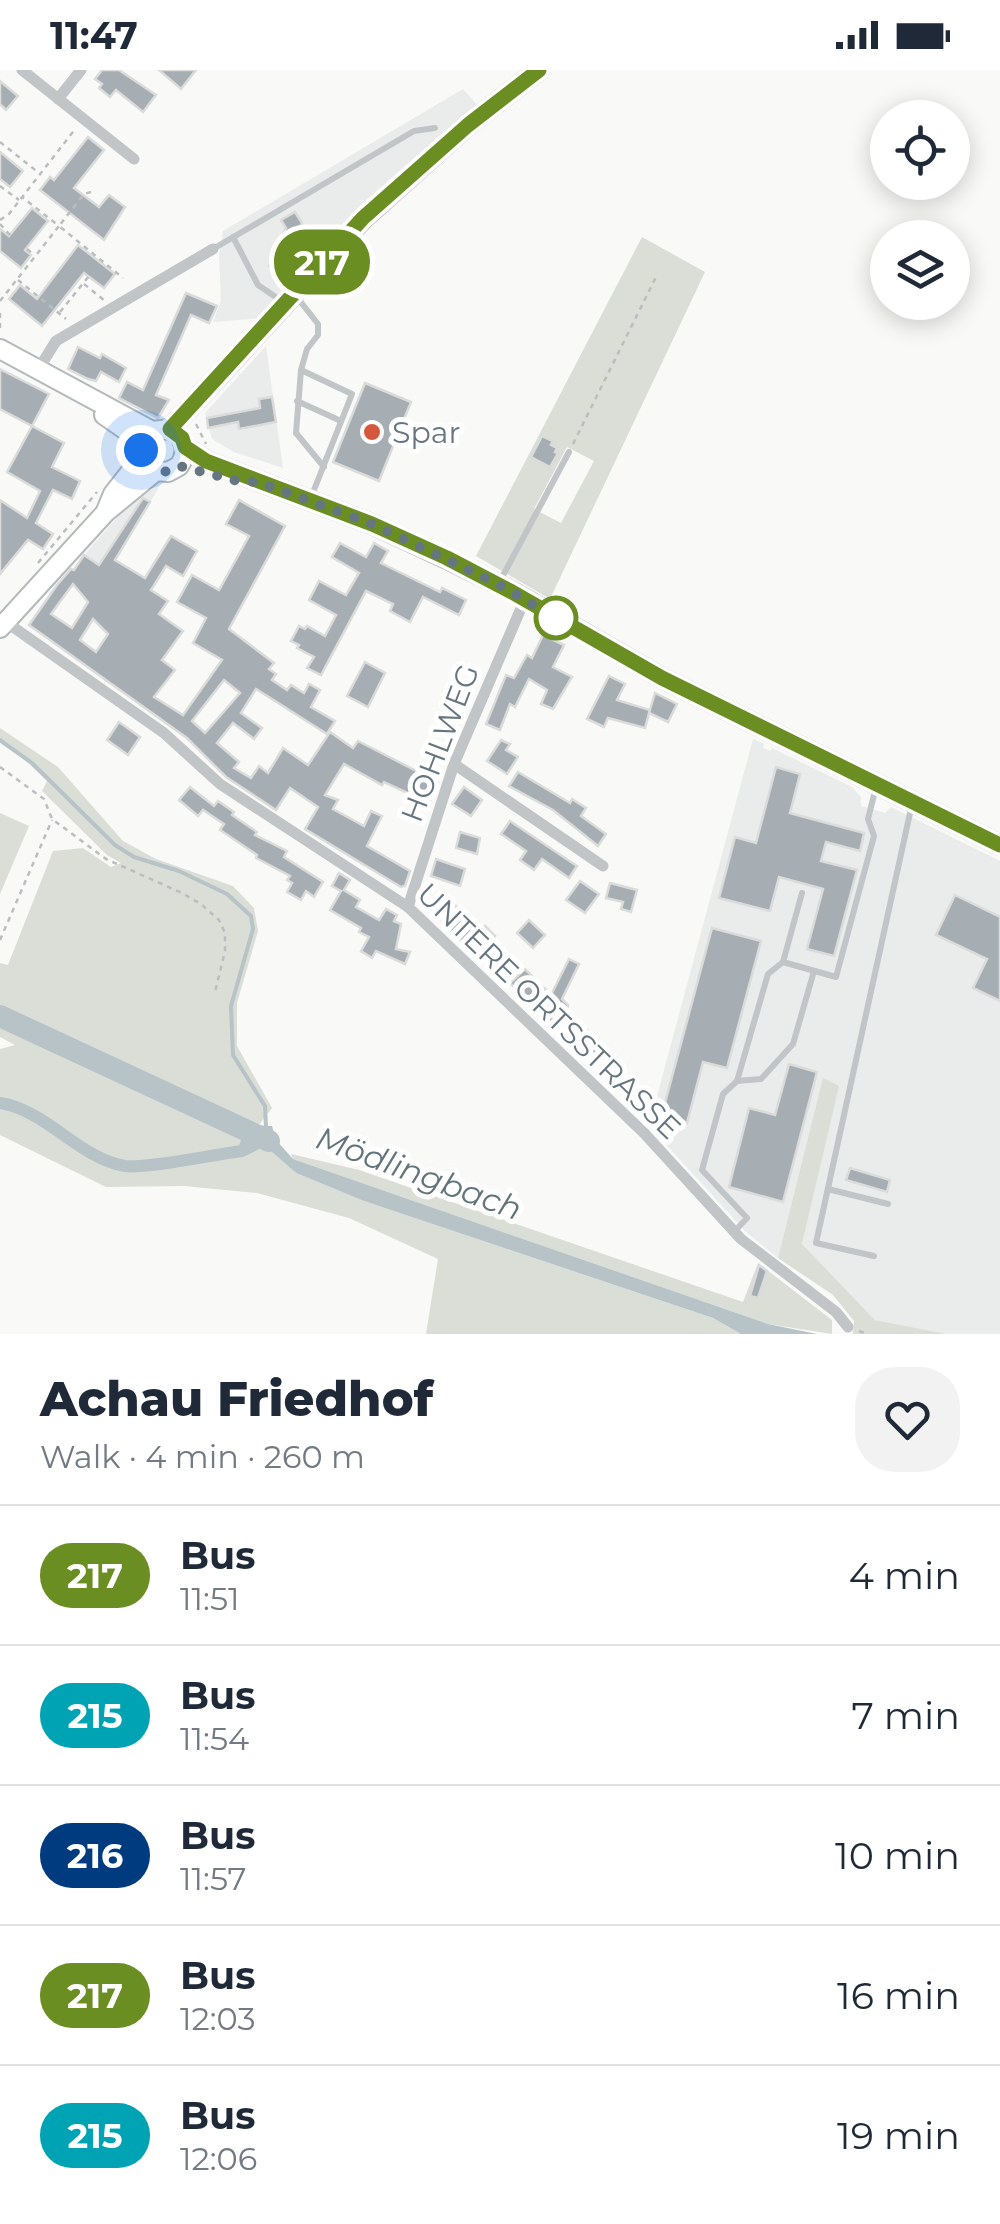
<!DOCTYPE html>
<html lang="en">
<head>
<meta charset="utf-8">
<style>
	:root { --surface:#fff; --page:#f2f2f3; --text:#1f2937; --muted:#747a83; --line:#e0e1e3 }
	body { margin:0; font-family:Montserrat,sans-serif; background:var(--page); color:var(--text); height:100vh; display:flex; flex-direction:column; font-size:38px; white-space:nowrap }
	* { box-sizing:border-box; margin:0 }
	p { font-size:32px; color:var(--muted) }
	.icon { flex:none; width:55px; height:55px; fill:none; stroke:currentColor; stroke-width:2; stroke-linecap:round; stroke-linejoin:round }
	.map { position:relative; height:1264px; overflow:hidden }
	.drawer { display:flex; flex-direction:column; background:var(--surface); flex:1 }
	.drawer>* { flex:none }
	.badge { padding:0 20px; border-radius:32px; font-size:35px; line-height:65px }
	.controls { position:absolute; left:870px; top:30px; display:grid; gap:20px }
	.controls a { display:grid; place-items:center; width:100px; height:100px; border-radius:50%; background:var(--surface); box-shadow:0 5px 25px #0003; font-size:50px }
	.you { position:absolute; width:50px; height:50px; margin:-25px; border:8px solid #fff; border-radius:50%; background:#1a73e8; box-shadow:0 0 0 15px #1a73e833 }
	.map>.badge { position:absolute; translate:-50% -50%; box-shadow:0 0 0 5px #fff }
	.round { display:grid; place-items:center; flex:none; width:105px; height:105px; border-radius:40px; background:var(--page) }
	.headline { display:flex; align-items:center; justify-content:space-between; height:170px; padding:0 40px }
	h1 { font-size:48px; font-weight:800; line-height:75px }
	ul { padding:0; list-style:none }
	li { display:flex; align-items:center; gap:30px; height:140px; padding:0 40px; border-top:2px solid var(--line) }
	li div { flex:1 }
	li b { display:block; font-size:38px }
	li em { font-style:normal }
	li .badge { min-width:110px; font-weight:700; text-align:center }
	.status { display:flex; justify-content:space-between; align-items:center; height:70px; padding:0 50px; background:var(--surface); direction:ltr }
	.status svg { height:28px; fill:currentColor }
	.map>svg:first-child { display:block }
	.built { fill:#eaebeb }
	.green { fill:#daded7; fill-rule:evenodd }
	.water { fill:#b8c3c7 }
	.lines { fill:none; stroke-linecap:round; stroke-linejoin:round }
	.stream { stroke:#b8c3c7; stroke-width:4 }
	.canal { stroke:#b8c3c7; stroke-width:12 }
	.river { stroke:#b8c3c7; stroke-width:22 }
	.building { fill:#a6aeb4; stroke:#dbdbda; stroke-width:2.5; fill-rule:evenodd }
	.primary-casing { stroke:#b4b9bd; stroke-width:22 }
	.path { stroke:#bbbec0; stroke-width:2.5; stroke-dasharray:5 5; stroke-linecap:butt }
	.lane { stroke:#c1c5c8; stroke-width:6 }
	.street { stroke:#c1c5c8; stroke-width:11 }
	.primary { stroke:#fff; stroke-width:18 }
	.line-casing { stroke:#fff; stroke-width:22 }
	.line { stroke:#6b8e23; stroke-width:15 }
	.walk { stroke:#667680; stroke-width:10; stroke-dasharray:0 18 }
	.poi-dot { fill:#d5583c; stroke:#fff; stroke-width:4 }
	.stop-dot { fill:#fff; stroke:#6b8e23; stroke-width:5 }
	.labels { text-anchor:middle; dominant-baseline:central; stroke-width:10; stroke-linejoin:round; paint-order:stroke }
	.poi-label { font-size:30px; fill:#667680; stroke:#fff; text-anchor:start }
	.street-label { font-size:30px; fill:#667680; stroke:#fff }
	.water-label { font-size:32px; font-style:italic; fill:#617479; stroke:#fff }
</style>
</head>
<body>
<div class="status"><b>11:47</b><svg viewBox="0 0 49 12"><path d="M0 12V9h3v3zM5 12V6h3v6zM10 12V3h3v9zM15 12V0h3v12zM26 1h20v11H26zM47 4h2v5h-2z"/></svg></div>
<div class="map">
<svg width="1000" height="1264" viewBox="0 0 1000 1264">
	<rect width="100%" height="100%" fill="#f9f9f7"/>
	<!-- built -->
	<g class="built">
		<polygon points="463,19 489,48 361,165 301,228 289,246 213,252 221,231 219,186 223,161"/>
		<polygon points="266,276 283,398 234,382 212,369 205,343"/>
		<polygon points="163,411 108,501 84,485 144,417"/>
		<polygon points="753,669 764,674 763,678 770,681 772,678 852,717 861,727 861,736 885,743 891,737 1000,791 1000,1264 947,1264 875,1250 802,1174 838,1016 823,1009 778,1188 746,1162 649,1056"/>
	</g>
	<!-- green -->
	<g class="green">
		<path d="M642,167L705,202L550,529L476,486ZM567,377L594,391L561,453L534,439Z"/>
		<polygon points="0,658 58,697 123,771 156,789 233,816 254,838 258,861 237,933 237,976 272,1038 259,1055 246,1055 258,1076 272,1082 296,1103 364,1131 713,1248 741,1264 426,1264 438,1189 349,1148 257,1123 184,1116 106,1117 0,1065 0,979 15,975 0,967 0,893 8,895 53,781 83,778 111,797 121,793 107,785 42,721 47,711 26,691 0,673"/>
		<polygon points="0,743 29,756 0,824"/>
		<polygon points="823,1008 839,1016 802,1174 875,1250 947,1264 853,1264 854,1251 833,1225 778,1188"/>
		<polygon points="291,1084 359,1100 743,1232 758,1193 832,1250 832,1264 768,1254 293,1089"/>
	</g>
	<!-- water -->
	<polygon class="water" points="246,1055 272,1056 276,1070 293,1089 768,1254 817,1264 741,1264 713,1248 364,1131 296,1103 272,1082 258,1076 248,1081 239,1076"/>
	<g class="lines">
		<!-- stream -->
		<polyline class="stream" points="0,670 32,693 115,775 134,787 179,801 227,824 251,846 253,859 231,936 233,985 265,1036 266,1057"/>
		<!-- canal -->
		<path class="canal" d="M0,1033C48,1041 77,1087 125,1096C146,1099 216,1084 242,1081L258,1073"/>
		<!-- river -->
		<polyline class="river" points="0,946 269,1071"/>
	</g>
	<!-- building -->
	<g class="building">
		<polygon points="102,0 119,0 156,25 143,42 116,20 110,27 99,18 102,14 95,9"/>
		<polygon points="159,0 196,0 181,19"/>
		<polygon points="0,11 18,26 6,40 0,34"/>
		<polygon points="88,67 104,80 74,118 99,137 109,125 125,137 104,170 40,120 50,107 54,110"/>
		<polygon points="0,82 23,101 10,117 0,109"/>
		<polygon points="32,138 48,151 25,180 31,185 21,198 0,181 0,159 9,166"/>
		<polygon points="295,142 302,153 277,200 269,196 286,158 281,150"/>
		<polygon points="78,175 115,204 104,218 84,203 42,256 9,229 20,215 37,229"/>
		<polygon points="186,223 217,236 209,253 191,245 156,325 169,330 158,348 119,328 127,312 143,320"/>
		<polygon points="78,277 100,288 102,284 126,298 119,312 101,302 96,311 88,309 68,299"/>
		<polygon points="0,299 49,324 32,356 0,339"/>
		<polygon points="365,313 411,332 379,411 333,392"/>
		<polygon points="272,327 276,352 239,359 238,352 208,358 207,348 260,338 259,329"/>
		<polygon points="32,356 64,373 52,397 80,411 72,429 53,420 36,453 53,464 43,479 28,470 0,504 0,430 27,448 40,421 7,402"/>
		<polygon points="542,366 553,371 551,375 557,378 555,382 558,383 550,397 531,387"/>
		<path d="M143,428L150,432L115,490L145,508L171,466L197,481L183,506L166,496L151,520L168,531L159,544L183,561L162,590L175,600L154,627L183,645L222,590L193,573L206,548L177,532L192,505L219,520L249,466L226,454L239,430L285,456L229,559L274,593L269,599L276,604L272,610L287,620L291,615L304,623L309,614L320,620L311,637L335,651L327,664L256,619L241,643L262,658L254,669L233,653L217,673L239,692L234,698L251,708L259,696L268,703L283,678L308,695L330,662L353,678L358,671L438,712L429,733L384,712L382,715L344,694L325,725L338,730L333,739L364,756L371,741L382,746L367,776L410,801L405,816L401,817L305,759L318,737L290,718L276,740L226,707L187,668L29,555L57,515L71,499L74,500L84,485L99,495ZM73,514L88,532L72,558L51,544ZM93,549L108,564L96,582L80,570ZM224,610L240,623L205,663L192,651Z"/>
		<polygon points="340,473 366,487 374,473 388,481 381,493 440,522 442,518 466,530 459,545 423,527 410,552 390,541 393,534 366,521 321,605 307,598 314,587 297,578 299,575 291,571 299,556 305,559 307,556 325,566 336,545 309,530 319,511 346,525 359,503 332,487"/>
		<polygon points="543,565 564,575 553,597 572,607 553,639 541,634 547,620 529,609 515,637 510,634 500,660 486,654 506,605 514,608 527,585 532,588"/>
		<polygon points="365,592 385,603 368,637 347,626"/>
		<polygon points="609,606 625,614 617,630 650,640 645,658 608,648 604,657 587,649"/>
		<polygon points="655,623 677,634 668,652 649,643"/>
		<polygon points="119,652 140,667 128,685 107,670"/>
		<polygon points="501,670 510,674 506,680 518,687 507,704 487,691"/>
		<polygon points="776,697 800,704 790,743 864,763 860,781 826,772 821,791 857,800 834,886 807,879 823,819 779,807 770,841 719,828 735,767 756,773"/>
		<polygon points="518,702 570,733 572,729 586,738 581,746 606,764 598,776 553,740 509,716"/>
		<polygon points="190,717 214,736 218,731 234,742 232,745 257,762 255,765 287,781 284,787 323,812 314,827 306,821 301,830 287,822 292,813 287,810 290,806 256,788 257,785 220,760 224,754 203,740 198,746 179,730"/>
		<polygon points="464,717 482,730 471,746 452,734"/>
		<polygon points="510,751 577,796 569,808 542,789 534,800 520,790 526,781 501,764"/>
		<polygon points="460,762 480,768 477,784 456,778"/>
		<polygon points="436,789 465,799 460,816 431,806"/>
		<polygon points="339,803 350,810 344,820 360,830 356,837 379,850 386,839 397,845 394,851 401,854 396,879 410,882 405,894 376,881 372,888 361,881 369,867 359,862 361,858 330,840 341,821 332,816"/>
		<polygon points="580,811 599,824 585,843 566,830"/>
		<polygon points="610,813 637,820 631,842 621,839 623,832 606,828"/>
		<polygon points="955,825 1000,847 1000,931 973,918 987,889 936,865"/>
		<polygon points="456,836 482,860 485,856 495,866 486,875 505,893 496,901 478,883 475,886 442,851"/>
		<polygon points="529,850 545,865 533,878 517,863"/>
		<polygon points="712,858 761,871 727,998 703,992 687,1053 679,1050 675,1064 658,1059"/>
		<polygon points="569,889 579,894 562,929 568,935 567,942 553,957 510,913 525,899 551,925"/>
		<polygon points="586,959 606,978 592,992 572,973"/>
		<polygon points="789,994 817,1002 783,1132 729,1117 749,1038 775,1045"/>
		<polygon points="850,1098 890,1110 887,1122 846,1110"/>
		<polygon points="759,1195 767,1201 758,1228 750,1226"/>
	</g>
	<g class="lines">
		<defs>
			<g id="primary">
				<polyline points="0,279 152,361"/>
				<polyline points="104,345 127,361 141,377"/>
				<polyline points="170,359 363,149 468,55 539,0"/>
				<polyline points="185,377 206,391 372,454 447,489 513,522 662,608 1000,775"/>
				<polyline points="106,441 113,424 142,387"/>
				<path d="M0,558L106,442L156,401L168,402L179,396C189,381 185,367 170,359L152,361L142,373L144,392L156,401"/>
			</g>
		</defs>
		<!-- primary casing -->
		<use href="#primary" class="primary-casing"/>
		<!-- path -->
		<g class="path">
			<polyline points="0,72 39,103"/>
			<polyline points="0,116 19,130"/>
			<polyline points="91,122 84,124 59,156 123,208"/>
			<polyline points="0,150 9,144 76,58"/>
			<polyline points="0,154 10,165"/>
			<polyline points="27,179 34,185"/>
			<polyline points="18,210 66,249"/>
			<polyline points="84,214 105,231"/>
			<polyline points="0,231 59,156 22,127"/>
			<polyline points="60,242 89,206"/>
			<polyline points="0,243 0,261"/>
			<polyline points="196,354 206,374"/>
			<polyline points="573,374 657,205"/>
			<polyline points="38,493 97,422"/>
			<polyline points="0,697 44,729 52,749 106,789 182,823 201,834 219,850 225,863 225,881 215,922"/>
			<polyline points="0,870 52,750"/>
			<polyline points="859,1261 867,1264"/>
		</g>
		<!-- lane -->
		<g class="lane">
			<polyline points="233,167 258,215 283,232"/>
			<polyline points="213,179 414,61 435,58"/>
			<polyline points="296,226 318,254 318,265 307,279 301,300 296,363 324,397"/>
			<polyline points="301,300 352,324 310,430"/>
			<polyline points="297,331 341,351"/>
			<polyline points="499,513 569,382"/>
			<polyline points="802,823 783,892 836,907 874,766 868,749 876,717"/>
			<polyline points="737,1011 761,1009 793,974 814,901"/>
			<polyline points="828,1119 888,1134"/>
			<polyline points="735,1161 747,1148 702,1100 723,1024 737,1011 768,904 783,892"/>
			<polyline points="874,1186 816,1173 912,734"/>
		</g>
		<!-- street -->
		<g class="street">
			<polyline points="22,0 134,89"/>
			<polyline points="58,29 81,0"/>
			<polyline points="38,300 56,271 213,179"/>
			<polyline points="3,550 164,663 220,714 408,837 644,1063 741,1169 836,1242 848,1257"/>
			<polyline points="454,694 603,796"/>
			<polyline points="408,837 454,694 525,529"/>
		</g>
		<!-- primary -->
		<use href="#primary" class="primary"/>
	</g>
	<g class="lines">
		<defs>
			<polyline id="line" points="539,0 468,55 363,148 170,359 182,368 185,377 206,391 372,454 447,488 512,522 662,608 1000,775"/>
		</defs>
		<!-- line casing -->
		<use href="#line" class="line-casing"/>
		<!-- line -->
		<use href="#line" class="line"/>
		<!-- walk -->
		<path class="walk" d="M141,380C145,400 162,408 179,396L238,411L258,412L372,454L498,514L556,548"/>
	</g>
	<!-- markers -->
	<circle class="poi-dot" cx="372" cy="362" r="10"/>
	<circle class="stop-dot" cx="556" cy="548" r="20"/>
	<g class="labels">
		<!-- poi labels -->
		<g class="poi-label">
			<text x="392" y="362">Spar</text>
		</g>
		<!-- street labels -->
		<g class="street-label">
			<text transform="translate(440 673) rotate(-69)">HOHLWEG</text>
			<text transform="translate(549 941) rotate(44)">UNTERE ORTSSTRASSE</text>
		</g>
		<!-- water labels -->
		<g class="water-label">
			<text transform="translate(419 1103) rotate(20)">Mödlingbach</text>
		</g>
	</g>
</svg>
<div class="controls">
<a><svg class="icon" aria-label="locate" viewBox="0 0 24 24"><circle cx="12" cy="12" r="6"/><path d="M12 2v4M12 18v4M2 12h4M18 12h4"/></svg></a>
<a><svg class="icon" aria-label="layers" viewBox="0 0 24 24"><path d="M12 4l9 5-9 5-9-5zM3 14l9 5 9-5"/></svg></a>
</div>
<div class="you" style="left:141px;top:380px"></div>
<b class="badge" style="left:322px;top:192px;background:#6b8e23;color:#fff">217</b>
</div>
<section class="drawer">
<div class="headline"><div><h1>Achau Friedhof</h1><p>Walk · 4 min · 260 m</p></div><a class="round"><svg class="icon" aria-label="heart" viewBox="0 0 24 24"><path d="M12 20l-8-8c-3-5 5-10 8-4 3-6 11-1 8 4z"/></svg></a></div>
<ul>
<li><span class="badge" style="background:#6b8e23;color:#fff">217</span><div><b>Bus</b><p>11:51</p></div><em>4 min</em></li>
<li><span class="badge" style="background:#00a3b4;color:#fff">215</span><div><b>Bus</b><p>11:54</p></div><em>7 min</em></li>
<li><span class="badge" style="background:#003b80;color:#fff">216</span><div><b>Bus</b><p>11:57</p></div><em>10 min</em></li>
<li><span class="badge" style="background:#6b8e23;color:#fff">217</span><div><b>Bus</b><p>12:03</p></div><em>16 min</em></li>
<li><span class="badge" style="background:#00a3b4;color:#fff">215</span><div><b>Bus</b><p>12:06</p></div><em>19 min</em></li>
</ul>
</section>
</body>
</html>
